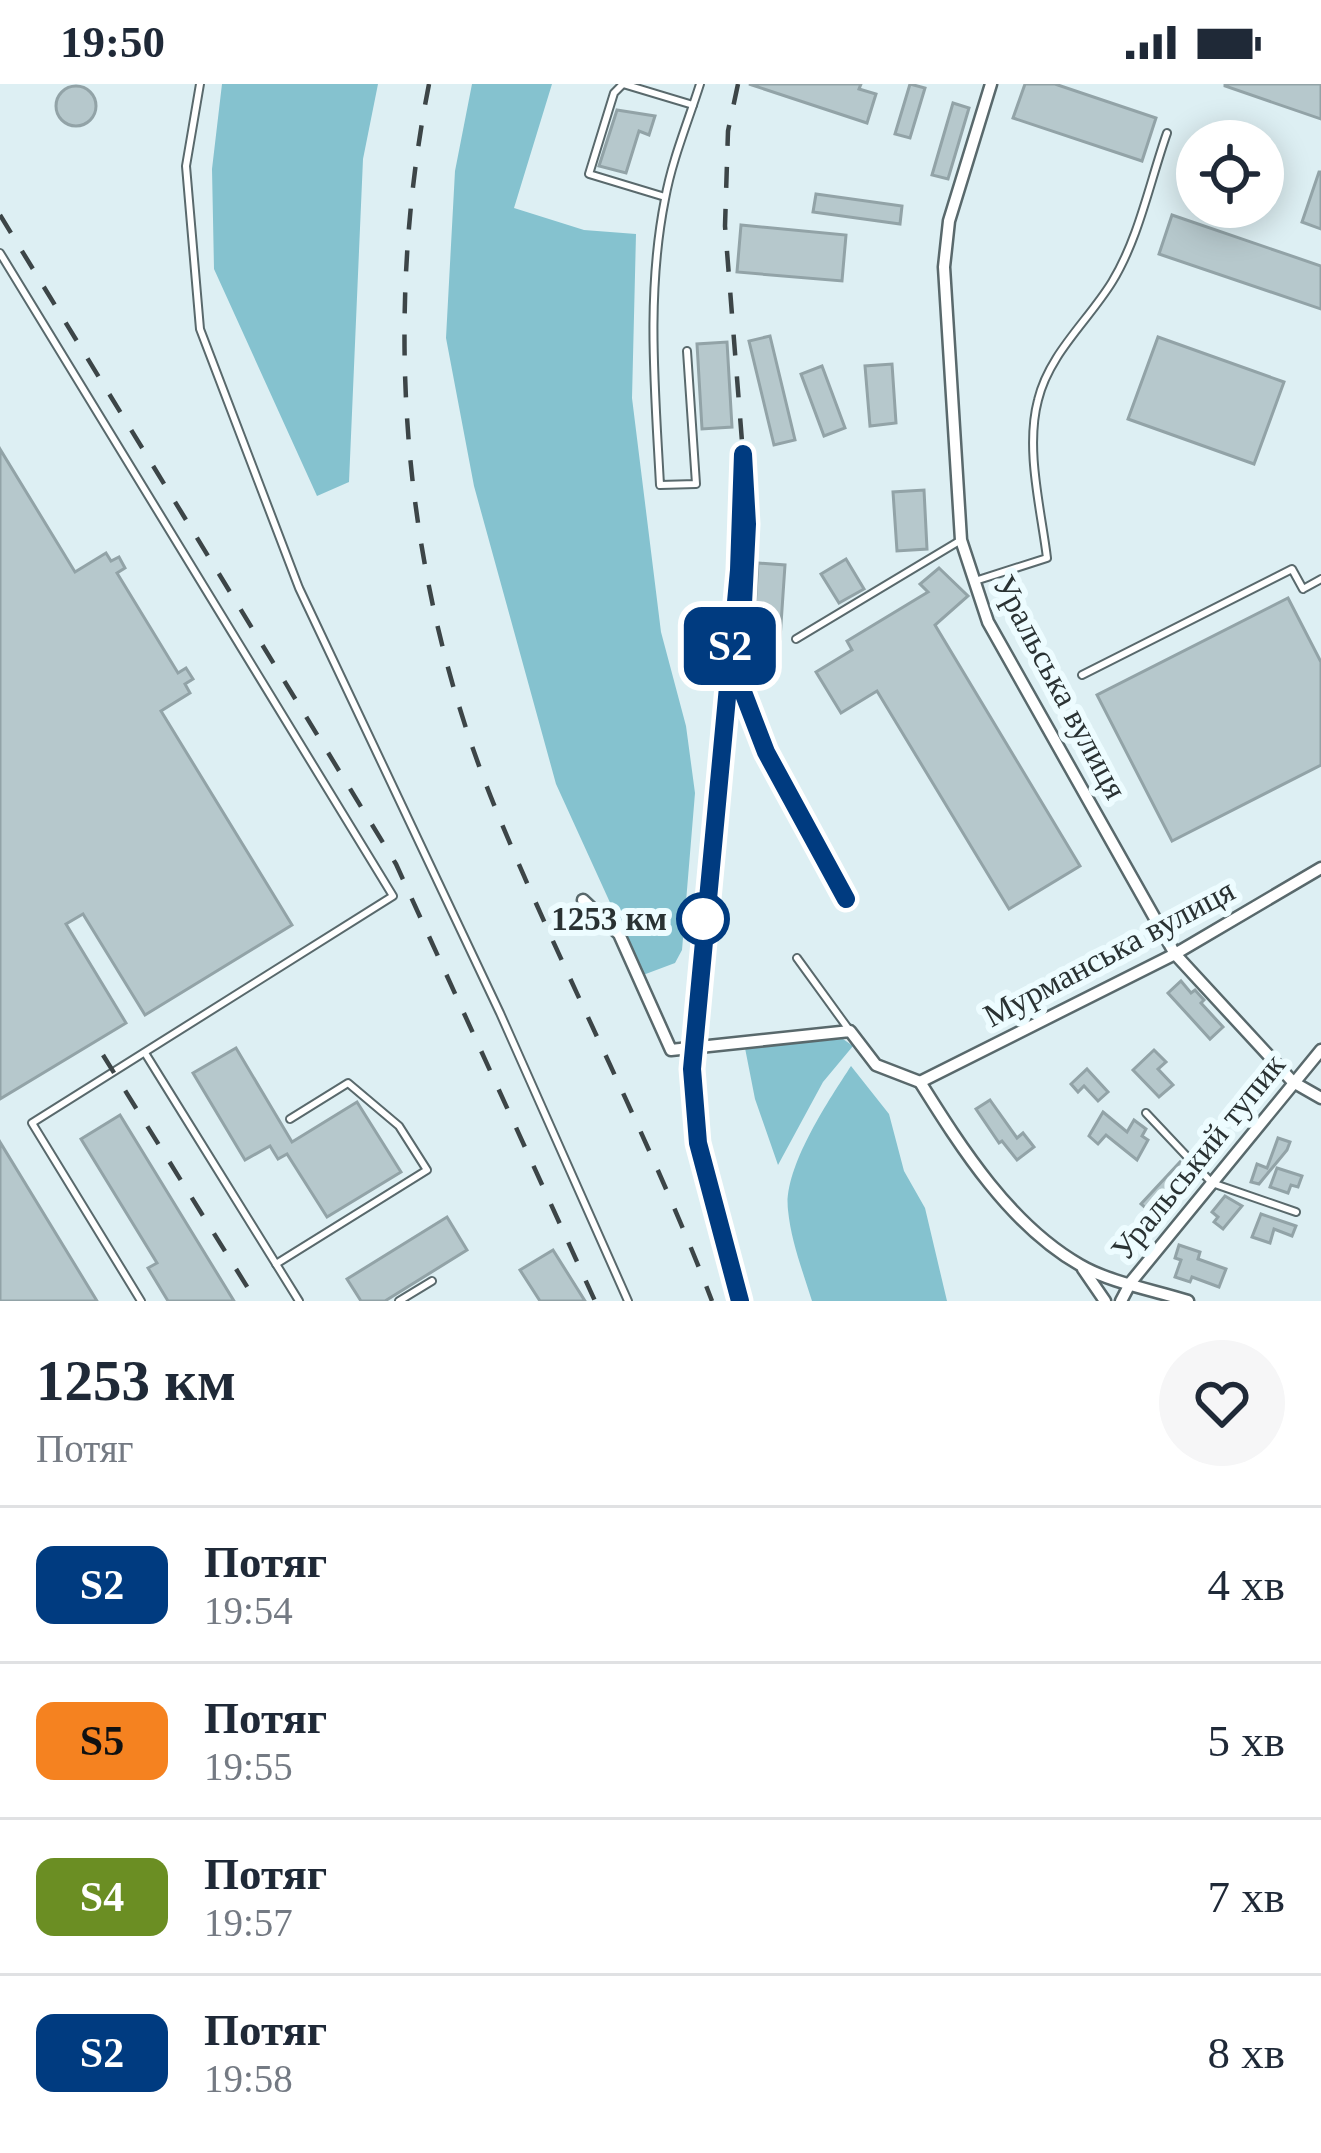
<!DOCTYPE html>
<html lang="uk">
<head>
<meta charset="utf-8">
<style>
	:root { --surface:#fff; --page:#f6f6f7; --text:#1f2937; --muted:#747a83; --line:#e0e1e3 }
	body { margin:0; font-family:"Times New Roman",serif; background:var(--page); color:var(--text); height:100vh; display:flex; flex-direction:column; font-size:45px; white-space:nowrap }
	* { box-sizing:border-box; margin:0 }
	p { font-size:39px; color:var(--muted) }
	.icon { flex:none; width:66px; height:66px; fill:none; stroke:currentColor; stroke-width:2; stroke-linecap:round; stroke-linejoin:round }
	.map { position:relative; height:1217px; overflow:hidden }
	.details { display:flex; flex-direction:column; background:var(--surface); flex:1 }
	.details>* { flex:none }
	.badge { padding:0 24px; border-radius:18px; font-size:42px; line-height:78px }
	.fabs { position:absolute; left:1176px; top:36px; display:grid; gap:24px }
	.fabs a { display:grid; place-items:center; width:108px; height:108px; border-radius:50%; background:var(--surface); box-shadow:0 6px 30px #0003; font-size:60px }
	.map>.badge { position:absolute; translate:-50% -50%; box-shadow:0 0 0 6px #fff }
	.round { display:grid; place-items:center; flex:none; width:126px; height:126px; border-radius:63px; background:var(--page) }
	.overview { display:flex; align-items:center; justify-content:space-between; height:204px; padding:0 36px }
	h1 { font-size:57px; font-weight:800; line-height:90px }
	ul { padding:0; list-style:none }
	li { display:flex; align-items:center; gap:36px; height:156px; padding:0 36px; border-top:3px solid var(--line) }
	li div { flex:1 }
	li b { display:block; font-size:45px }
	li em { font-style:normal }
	li .badge { min-width:132px; font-weight:700; text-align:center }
	.status { display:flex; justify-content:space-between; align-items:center; height:84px; padding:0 60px; background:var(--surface); direction:ltr }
	.status svg { height:33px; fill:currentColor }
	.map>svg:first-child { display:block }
	.forest { fill:#85c2cf }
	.building { fill:#b6c8cc; stroke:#92a3a7; stroke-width:3 }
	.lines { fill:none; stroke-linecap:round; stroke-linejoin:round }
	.lane-casing { stroke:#59696c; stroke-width:10 }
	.street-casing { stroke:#59696c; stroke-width:15 }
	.lane { stroke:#fff; stroke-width:6 }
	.street { stroke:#fff; stroke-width:10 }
	.rail { stroke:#3c4547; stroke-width:4.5; stroke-dasharray:21 21; stroke-linecap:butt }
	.line-casing { stroke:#fff; stroke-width:27 }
	.line { stroke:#003b80; stroke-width:18 }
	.stop-dot { fill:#fff; stroke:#003b80; stroke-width:6 }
	.labels { text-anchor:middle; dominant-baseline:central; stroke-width:12; stroke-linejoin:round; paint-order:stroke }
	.street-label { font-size:33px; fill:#2a3233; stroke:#edfcff }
	.stop-label { font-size:33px; font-weight:bold; fill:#2a3233; stroke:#edfcff; text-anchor:end }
</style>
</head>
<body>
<div class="status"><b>19:50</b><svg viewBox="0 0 49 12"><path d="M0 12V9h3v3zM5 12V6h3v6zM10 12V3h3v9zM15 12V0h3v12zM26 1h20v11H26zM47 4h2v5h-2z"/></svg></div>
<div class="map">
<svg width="1321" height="1217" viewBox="0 0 1321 1217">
	<rect width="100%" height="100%" fill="#ddeff3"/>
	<!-- forest -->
	<g class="forest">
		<polygon points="222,0 378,0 363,75 349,398 317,412 214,185 212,85"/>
		<polygon points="472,0 552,0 514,124 584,146 636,150 632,314 661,548 686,642 695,709 682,866 675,879 643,891 556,700 474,402 446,254 455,87"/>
		<polygon points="843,955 853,962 823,998 778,1081 755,1015 745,964"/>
		<path d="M851,982L889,1030L904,1087L925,1124L947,1217H812C803,1188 791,1157 788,1126C783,1084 829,1016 851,982Z"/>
	</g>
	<!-- building -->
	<g class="building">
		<polygon points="749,0 861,0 859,5 876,10 867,39"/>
		<polygon points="910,0 925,4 910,54 895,50"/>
		<polygon points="1025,0 1055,0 1156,34 1142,77 1013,34"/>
		<polygon points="1225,0 1321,0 1321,35 1225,2"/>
		<circle cx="76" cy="22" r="20"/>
		<polygon points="953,19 969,24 948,95 932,91"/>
		<polygon points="617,26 655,32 649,51 639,47 626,89 599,82"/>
		<polygon points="1319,88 1321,88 1321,145 1302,138"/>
		<polygon points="816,110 902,122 900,140 813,128"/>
		<polygon points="1172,131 1321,182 1321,225 1159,170"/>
		<polygon points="741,141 846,151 842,197 737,188"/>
		<polygon points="770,252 795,356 774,361 749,257"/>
		<polygon points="1158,253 1284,298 1254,380 1128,335"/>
		<polygon points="727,258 732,343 702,345 697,260"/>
		<polygon points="892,280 896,339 870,342 865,282"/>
		<polygon points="822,282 845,344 824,352 801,290"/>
		<polygon points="0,365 75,488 106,469 111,477 119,473 125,484 117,489 178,589 186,584 193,595 185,600 190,609 161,627 292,841 145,931 83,830 66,840 126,939 0,1015"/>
		<polygon points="924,406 927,465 897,467 893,408"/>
		<polygon points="846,475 864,505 839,519 821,490"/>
		<polygon points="758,479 785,481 780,555 753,553"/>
		<polygon points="939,484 968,512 935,541 1080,782 1009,825 877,607 841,629 816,588 852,566 847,557 928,508 920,500"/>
		<polygon points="1288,514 1321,578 1321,681 1172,757 1097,611"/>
		<polygon points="1181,897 1191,909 1195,906 1204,916 1201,919 1223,943 1210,955 1168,909"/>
		<polygon points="236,964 292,1058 357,1018 401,1088 327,1133 287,1070 278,1075 270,1062 245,1076 193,989"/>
		<polygon points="1154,966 1166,978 1158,985 1173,1001 1159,1013 1133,986"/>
		<polygon points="1087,985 1108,1008 1098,1017 1084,1002 1078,1008 1071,1000"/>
		<polygon points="990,1016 1017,1054 1023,1049 1034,1063 1017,1076 1002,1057 999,1059 976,1025"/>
		<polygon points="1103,1028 1127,1048 1134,1036 1146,1045 1142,1052 1148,1056 1137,1076 1106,1051 1098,1060 1089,1052"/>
		<polygon points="120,1031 234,1217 168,1217 148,1184 157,1179 81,1055"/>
		<polygon points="1278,1054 1290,1058 1287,1066 1259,1100 1251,1098 1257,1080 1267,1084"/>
		<polygon points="0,1058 97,1217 0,1217"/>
		<polygon points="1180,1078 1192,1091 1166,1115 1171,1119 1162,1130 1153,1123 1149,1127 1141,1120"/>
		<polygon points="1277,1084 1302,1092 1298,1103 1291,1101 1288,1109 1270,1103"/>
		<polygon points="1225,1112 1242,1122 1223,1145 1214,1138 1218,1133 1212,1128"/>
		<polygon points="1261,1130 1296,1142 1292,1152 1274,1145 1270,1159 1252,1153"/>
		<polygon points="447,1133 467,1166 385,1217 361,1217 347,1195"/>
		<polygon points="1179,1161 1200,1168 1198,1175 1226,1185 1219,1203 1192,1193 1190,1198 1175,1193 1181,1176 1175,1174"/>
		<polygon points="553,1166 585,1217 540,1217 520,1186"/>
	</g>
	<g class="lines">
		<defs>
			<g id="lane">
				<polyline points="200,0 186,82 200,245 299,504 500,929 628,1217"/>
				<polyline points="623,0 614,9 589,90 665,113"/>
				<polyline points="623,0 693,21"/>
				<polyline points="0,169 393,812 32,1039 141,1217"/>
				<path d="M687,267L696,400L660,401C655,306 646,210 665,115C672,76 688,38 700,0"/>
				<path d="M975,497L1047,474C1041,425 1025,365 1038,316C1049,270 1088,237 1112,198C1139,154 1150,97 1167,49"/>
				<polyline points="796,555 961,456"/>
				<polyline points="1082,591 1292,485 1303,505 1321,495"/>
				<polyline points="797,874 850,947"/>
				<polyline points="145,969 299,1217"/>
				<polyline points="1146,1029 1212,1099 1296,1128"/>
				<polyline points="276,1180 427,1086 399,1042 348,999 290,1035"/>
				<polyline points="399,1217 432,1197"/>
			</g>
			<g id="street">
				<polyline points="991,0 949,137 944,183 961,456 988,538 1175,870 1293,998 1321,1014"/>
				<polyline points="583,816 619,850 671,966 850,947 876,981 920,998"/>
				<polyline points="920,998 1175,870 1321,784"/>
				<path d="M920,998C962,1065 1010,1141 1080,1181C1111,1199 1154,1206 1188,1217"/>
				<polyline points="1083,1185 1105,1217"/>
				<polyline points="1121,1217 1131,1198 1321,966"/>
			</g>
		</defs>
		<!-- lane casing -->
		<use href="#lane" class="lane-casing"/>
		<!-- street casing -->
		<use href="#street" class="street-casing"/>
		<!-- lane -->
		<use href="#lane" class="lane"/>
		<!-- street -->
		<use href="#street" class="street"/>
		<!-- rail -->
		<g class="rail">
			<path d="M429,0C381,244 403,503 499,733C566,896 649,1052 712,1217"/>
			<polyline points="738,0 728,47 725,142 743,370 739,486 692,985 698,1059 740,1217"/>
			<polyline points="0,131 396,780 595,1217"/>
			<path d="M740,574C741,654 808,746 846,815"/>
			<polyline points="103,971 256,1217"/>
		</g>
	</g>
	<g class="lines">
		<defs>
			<polyline id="line" points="740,1217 698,1059 692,985 739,486 743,370 747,440 740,580 743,608 766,668 846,815"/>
		</defs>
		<!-- line casing -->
		<use href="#line" class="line-casing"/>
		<!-- line -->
		<use href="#line" class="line"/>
	</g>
	<!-- markers -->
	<circle class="stop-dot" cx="703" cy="835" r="24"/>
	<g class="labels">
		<!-- street labels -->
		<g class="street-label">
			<text transform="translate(1060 603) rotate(62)">Уральська вулиця</text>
			<text transform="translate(1109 869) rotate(-28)">Мурманська вулиця</text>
			<text transform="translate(1198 1073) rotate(-51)">Уральський тупик</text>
		</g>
		<!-- stop labels -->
		<g class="stop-label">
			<text x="667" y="835">1253 км</text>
		</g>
	</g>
</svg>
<div class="fabs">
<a><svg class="icon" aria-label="locate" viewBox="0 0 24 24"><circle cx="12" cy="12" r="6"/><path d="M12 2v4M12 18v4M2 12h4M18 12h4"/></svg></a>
</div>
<b class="badge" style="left:730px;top:562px;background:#003b80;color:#fff">S2</b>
</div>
<section class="details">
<div class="overview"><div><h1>1253 км</h1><p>Потяг</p></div><a class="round"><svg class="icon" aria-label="heart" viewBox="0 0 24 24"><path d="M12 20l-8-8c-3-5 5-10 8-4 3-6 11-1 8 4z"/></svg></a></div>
<ul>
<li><span class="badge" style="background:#003b80;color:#fff">S2</span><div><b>Потяг</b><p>19:54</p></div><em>4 хв</em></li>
<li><span class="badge" style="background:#f58220;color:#111">S5</span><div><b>Потяг</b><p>19:55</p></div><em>5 хв</em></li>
<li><span class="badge" style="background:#6b8e23;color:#fff">S4</span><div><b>Потяг</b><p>19:57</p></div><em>7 хв</em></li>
<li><span class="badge" style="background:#003b80;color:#fff">S2</span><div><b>Потяг</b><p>19:58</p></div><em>8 хв</em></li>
</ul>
</section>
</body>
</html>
